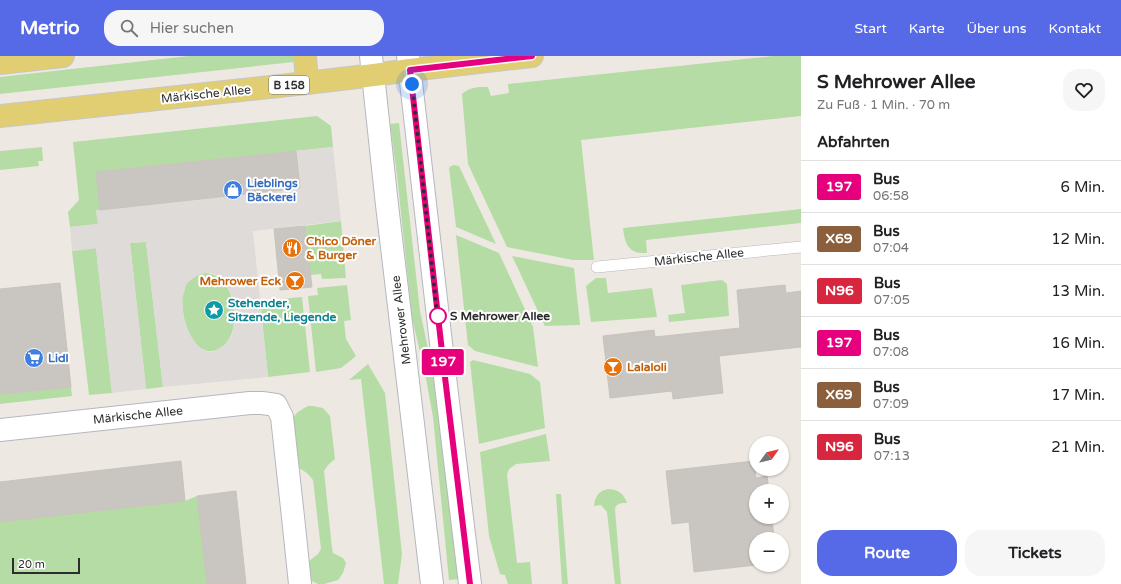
<!DOCTYPE html>
<html lang="de">
<head>
<meta charset="utf-8">
<style>
	:root { --surface:#fff; --page:#f6f6f6; --text:#202124; --muted:#757577; --line:#e0e0e0; --accent:#5669e6 }
	body { margin:0; font-family:"Varela Round",sans-serif; background:var(--page); color:var(--text); height:100vh; display:flex; flex-direction:column; font-size:15px; white-space:nowrap }
	* { box-sizing:border-box; margin:0 }
	p { font-size:13px; color:var(--muted) }
	.icon { flex:none; width:22px; height:22px; fill:none; stroke:currentColor; stroke-width:2; stroke-linecap:round; stroke-linejoin:round }
	.map { position:relative; flex:1; overflow:hidden }
	.side { display:flex; flex-direction:column; background:var(--surface); width:320px }
	.side>* { flex:none }
	.badge { padding:0 8px; border-radius:3px; font-size:14px; line-height:26px }
	.needle { width:26px; rotate:56deg }
	.tools { position:absolute; left:749px; top:380px; display:grid; gap:8px }
	.tools a { display:grid; place-items:center; width:40px; height:40px; border-radius:50%; background:var(--surface); box-shadow:0 1px 3px #0004; font-size:20px }
	.scale { position:absolute; left:12px; bottom:10px; width:68px; box-sizing:border-box; padding-left:4px; border:2px solid #2d2d2d; border-top:0; font-size:11px; line-height:14px; white-space:nowrap; color:#2d2d2d; -webkit-text-stroke:3px #fff; paint-order:stroke }
	.you { position:absolute; width:20px; height:20px; margin:-10px; border:3px solid #fff; border-radius:50%; background:#1a73e8; box-shadow:0 0 0 6px #1a73e833 }
	.map>.badge { position:absolute; translate:-50% -50%; box-shadow:0 0 0 2px #fff }
	h2 { padding:0 16px; font-size:15px; line-height:36px }
	.round { display:grid; place-items:center; flex:none; width:42px; height:42px; border-radius:16px; background:var(--page) }
	.headline { display:flex; align-items:center; justify-content:space-between; height:68px; padding:0 16px }
	h1 { font-size:19px; font-weight:800; line-height:30px }
	.button { display:flex; gap:8px; margin-top:auto; padding:8px 16px }
	.button a { flex:1; height:46px; border-radius:16px; background:var(--accent); color:#fff; font-size:16px; font-weight:800; line-height:46px; text-align:center }
	.button a+a { background:var(--page); color:var(--text) }
	ul { padding:0; list-style:none }
	li { display:flex; align-items:center; gap:12px; height:52px; padding:0 16px; border-top:1px solid var(--line) }
	li div { flex:1 }
	li b { display:block; font-size:15px }
	li em { font-style:normal }
	li .badge { min-width:44px; font-weight:700; text-align:center }
	header { display:flex; align-items:center; gap:24px; box-sizing:border-box; height:56px; padding:0 20px; background:var(--accent); color:#fff }
	header strong { font-size:19px }
	nav { display:flex; gap:22px; margin-inline-start:auto; font-size:14px }
	.search { width:280px; height:36px; background:var(--page); display:flex; align-items:center; gap:10px; box-sizing:border-box; padding:0 14px; border-radius:16px; color:var(--muted); font-size:15px }
	main { display:flex; flex:1; min-height:0 }
	.map>svg:first-child { display:block }
	.green { fill:#b5dca5 }
	.plaza { fill:#dedbd8; fill-rule:evenodd }
	.building { fill:#c9c5c0; stroke:#c8c4bb }
	.lines { fill:none; stroke-linecap:round; stroke-linejoin:round }
	.lane-casing { stroke:#b5b7bf; stroke-width:12 }
	.street-casing { stroke:#b5b7bf; stroke-width:24 }
	.secondary-casing { stroke:#b5b7bf; stroke-width:24 }
	.primary-casing { stroke:#c8c8c8; stroke-width:24 }
	.lane { stroke:#fff; stroke-width:11 }
	.street { stroke:#fff; stroke-width:22 }
	.secondary { stroke:#fff; stroke-width:22 }
	.primary { stroke:#e1cd72; stroke-width:22 }
	.line-casing { stroke:#fff; stroke-width:9 }
	.line { stroke:#e6007e; stroke-width:6 }
	.walk { stroke:#2d2d2d; stroke-width:4; stroke-dasharray:0 7.2 }
	.stop-dot { fill:#fff; stroke:#e6007e; stroke-width:2 }
	.labels { text-anchor:middle; dominant-baseline:central; stroke-width:4; stroke-linejoin:round; paint-order:stroke }
	.shield { fill:#fff; stroke:#6c6c6c; stroke-width:1 }
	.shield-label { font-size:11px; font-weight:bold; fill:#2d2d2d }
	.street-label { font-size:12px; fill:#2d2d2d; stroke:#fff }
	.shop-label { font-size:12px; font-weight:bold; fill:#366cbe; stroke:#fff; text-anchor:start }
	.food-label { font-size:12px; font-weight:bold; fill:#c56008; stroke:#fff; text-anchor:start }
	.culture-label { font-size:12px; font-weight:bold; fill:#0d838f; stroke:#fff; text-anchor:start }
	.stop-label { font-size:12px; font-weight:bold; fill:#2d2d2d; stroke:#fff; text-anchor:start }
</style>
</head>
<body>
<header>
<strong>Metrio</strong>
<div class="search"><svg class="icon" aria-label="search" viewBox="0 0 24 24"><circle cx="10" cy="10" r="6"/><path d="M15 15l6 6"/></svg>Hier suchen</div>
<nav><a>Start</a><a>Karte</a><a>Über uns</a><a>Kontakt</a></nav>
</header>
<main>
<div class="map">
<svg width="801" height="528" viewBox="0 0 801 528">
	<rect width="100%" height="100%" fill="#ede9e2"/>
	<!-- green -->
	<g class="green">
		<polygon points="189,0 299,0 298,5 294,6 0,38 0,21"/>
		<path d="M773,0H801V60L581,84L594,204H573L507,191L468,108L462,38C469,31 478,31 488,31L491,40L509,37L508,28Z"/>
		<polygon points="317,60 331,70 333,91 96,116 100,154 96,154 98,168 70,171 68,156 79,144 73,86"/>
		<polygon points="399,67 420,255 436,330 459,523 449,524 433,361 425,317 412,262 397,119 390,68"/>
		<polygon points="42,91 43,105 38,105 39,110 0,114 0,95"/>
		<polygon points="454,109 459,110 496,188 456,171 449,112 451,110"/>
		<path d="M801,153V167L646,184L647,197C629,198 625,189 623,172Z"/>
		<polygon points="341,165 346,222 322,223 321,218 310,219 305,170"/>
		<polygon points="456,179 499,197 533,271 538,311 475,295 468,289"/>
		<polygon points="146,186 163,331 146,333 130,187"/>
		<polygon points="96,192 112,337 89,339 72,195"/>
		<polygon points="512,200 574,212 580,269 545,270"/>
		<path d="M205,217C229,218 236,247 234,266C233,277 229,287 220,292C192,310 173,246 187,227C191,222 199,218 205,217Z"/>
		<polygon points="596,222 606,222 608,237 652,232 657,261 591,266 586,230"/>
		<polygon points="722,224 727,228 729,260 669,266 668,259 685,257 681,229"/>
		<polygon points="347,229 351,264 344,265 346,283 356,300 341,312 316,316 308,240 318,239 317,232"/>
		<polygon points="302,241 310,316 268,321 260,245"/>
		<polygon points="473,304 530,318 540,326 545,372 479,388 470,306"/>
		<polygon points="368,308 385,337 402,498 398,528 384,528 361,323 349,324"/>
		<polygon points="71,331 72,340 0,348 0,338"/>
		<path d="M308,350H313L323,352L330,360L335,403L328,409L324,415L332,492L333,497L343,502L346,507L343,517L338,524L324,528H318L308,523L309,505L318,498L321,493L313,424L307,417L294,409C293,396 286,370 295,359C298,355 303,353 308,350Z"/>
		<polygon points="546,378 550,405 516,408 509,413 507,419 517,507 530,506 532,528 508,528 505,519 500,518 489,480 480,396"/>
		<path d="M608,433C618,433 624,438 627,447C622,447 616,447 615,453L621,528H615L607,456L601,449L594,450C595,440 599,435 608,433Z"/>
		<polygon points="556,438 561,438 568,528 562,528"/>
		<polygon points="197,440 207,528 0,528 0,466 185,445"/>
	</g>
	<!-- plaza -->
	<path class="plaza" d="M333,91L341,165L253,175L268,321L163,331L146,186L130,187L146,333L112,337L96,192L72,195L70,171L98,168L96,154L300,132L296,95ZM205,217H212L220,221L232,240L234,247L235,256L234,269L231,281L226,288L219,293L212,296L205,295L198,290L192,282L185,268L183,255L182,244L185,233L187,227L199,218Z"/>
	<!-- building -->
	<g class="building">
		<polygon points="296,95 300,132 100,154 96,116"/>
		<polygon points="305,170 312,231 280,234 274,173"/>
		<polygon points="60,227 71,331 0,338 0,233"/>
		<polygon points="785,229 786,237 801,235 801,291 719,300 723,337 673,343 672,335 610,342 603,280 654,274 655,281 740,272 737,234"/>
		<polygon points="181,405 185,445 0,466 0,426"/>
		<polygon points="754,405 756,422 767,420 769,435 756,435 756,461 772,461 774,483 756,483 756,509 694,516 689,466 672,468 666,415"/>
		<polygon points="236,435 246,528 207,528 197,440"/>
	</g>
	<g class="lines">
		<defs>
			<polyline id="lane" points="597,211 801,191"/>
			<polyline id="street" points="0,374 250,347 262,347 276,349 282,361 293,461 300,528"/>
			<g id="secondary">
				<polyline points="371,0 387,149 432,528"/>
				<polyline points="408,0 444,313 470,528"/>
			</g>
			<g id="primary">
				<polyline points="305,0 307,27"/>
				<polyline points="0,7 63,0"/>
				<polyline points="0,60 307,27 374,19 410,14 532,0"/>
			</g>
		</defs>
		<!-- lane casing -->
		<use href="#lane" class="lane-casing"/>
		<!-- street casing -->
		<use href="#street" class="street-casing"/>
		<!-- secondary casing -->
		<use href="#secondary" class="secondary-casing"/>
		<!-- primary casing -->
		<use href="#primary" class="primary-casing"/>
		<!-- lane -->
		<use href="#lane" class="lane"/>
		<!-- street -->
		<use href="#street" class="street"/>
		<!-- secondary -->
		<use href="#secondary" class="secondary"/>
		<!-- primary -->
		<use href="#primary" class="primary"/>
	</g>
	<g class="lines">
		<defs>
			<polyline id="line" points="470,528 444,313 410,14 532,0"/>
		</defs>
		<!-- line casing -->
		<use href="#line" class="line-casing"/>
		<!-- line -->
		<use href="#line" class="line"/>
		<!-- walk -->
		<polyline class="walk" points="412,28 438,266 438,260"/>
	</g>
	<!-- icons -->
	<defs>
		<symbol id="shop-disc" viewBox="-11 -11 22 22"><circle r="9.5" fill="#3f7fe0" stroke="#fff"/><path d="M-5-2.5h2.3a2.7 3.5 0 0 1 5.4 0H5L5.5 6h-11ZM-1.5-2.5h3a1.5 2.3 0 0 0-3 0Z" fill="#fff"/></symbol>
		<symbol id="restaurant-disc" viewBox="-11 -11 22 22"><circle r="9.5" fill="#e8710a" stroke="#fff"/><path d="M-5-6h1v4h1v-4h1v4h1v-4h1v5L-1.5 .5V6h-2V.5L-5-1ZM5-6V6H3V1.5H1.5Q1.5-4 5-6Z" fill="#fff"/></symbol>
		<symbol id="bar-disc" viewBox="-11 -11 22 22"><circle r="9.5" fill="#e8710a" stroke="#fff"/><path d="M-6-5H6L.8 .8V4.5H3.5V6h-7V4.5H-.8V.8Z" fill="#fff"/></symbol>
		<symbol id="sight-disc" viewBox="-11 -11 22 22"><circle r="9.5" fill="#0f9aa8" stroke="#fff"/><path d="M0-6L1.8-2.2L6-1.7L2.9 1.2L3.7 5.4L0 3.3L-3.7 5.4L-2.9 1.2L-6-1.7L-1.8-2.2Z" fill="#fff"/></symbol>
		<symbol id="supermarket-disc" viewBox="-11 -11 22 22"><circle r="9.5" fill="#3f7fe0" stroke="#fff"/><path d="M-6-5.5h2.5l.6 2H6L4.5 2H-2.5L-4.4-4H-6ZM-1.5 3.2a1.3 1.3 0 1 0 .1 0ZM3 3.2a1.3 1.3 0 1 0 .1 0Z" fill="#fff"/></symbol>
	</defs>
	<g fill-rule="evenodd">
		<use href="#shop-disc" x="222" y="123" width="22" height="22"/>
		<use href="#restaurant-disc" x="281" y="181" width="22" height="22"/>
		<use href="#bar-disc" x="284" y="214" width="22" height="22"/>
		<use href="#sight-disc" x="203" y="243" width="22" height="22"/>
		<use href="#supermarket-disc" x="23" y="291" width="22" height="22"/>
		<use href="#bar-disc" x="602" y="300" width="22" height="22"/>
	</g>
	<!-- markers -->
	<circle class="stop-dot" cx="438" cy="260" r="8"/>
	<g class="labels">
		<!-- shield labels -->
		<rect class="shield" x="269" y="20" width="40" height="18" rx="3"/>
		<g class="shield-label">
			<text x="289" y="29">B 158</text>
		</g>
		<!-- street labels -->
		<g class="street-label">
			<text transform="translate(206 38) rotate(-6)">Märkische Allee</text>
			<text transform="translate(699 201) rotate(-6)">Märkische Allee</text>
			<text transform="translate(401 264) rotate(-97)">Mehrower Allee</text>
			<text transform="translate(138 359) rotate(-6)">Märkische Allee</text>
		</g>
		<!-- shop labels -->
		<g class="shop-label">
			<text x="247" y="127">Lieblings<tspan x="247" dy="14">Bäckerei</tspan></text>
			<text x="48" y="302">Lidl</text>
		</g>
		<!-- food labels -->
		<g class="food-label">
			<text x="306" y="185">Chico Döner<tspan x="306" dy="14">&amp; Burger</tspan></text>
			<text x="281" y="225" text-anchor="end">Mehrower Eck</text>
			<text x="627" y="311">Lalaloli</text>
		</g>
		<!-- culture labels -->
		<g class="culture-label">
			<text x="228" y="247">Stehender,<tspan x="228" dy="14">Sitzende, Liegende</tspan></text>
		</g>
		<!-- stop labels -->
		<g class="stop-label">
			<text x="450" y="260">S Mehrower Allee</text>
		</g>
	</g>
</svg>
<div class="tools">
<a><svg class="needle" viewBox="-14 -14 28 28"><path d="M0-13l5 13h-10z" fill="#e53935"/><path d="M0 13l5-13h-10z" fill="#757577"/></svg></a>
<a>+</a>
<a>−</a>
</div>
<div class="scale">20 m</div>
<div class="you" style="left:412px;top:28px"></div>
<b class="badge" style="left:443px;top:306px;background:#e6007e;color:#fff">197</b>
</div>
<section class="side">
<div class="headline"><div><h1>S Mehrower Allee</h1><p>Zu Fuß · 1 Min. · 70 m</p></div><a class="round"><svg class="icon" aria-label="heart" viewBox="0 0 24 24"><path d="M12 20l-8-8c-3-5 5-10 8-4 3-6 11-1 8 4z"/></svg></a></div>
<h2>Abfahrten</h2>
<ul>
<li><span class="badge" style="background:#e6007e;color:#fff">197</span><div><b>Bus</b><p>06:58</p></div><em>6 Min.</em></li>
<li><span class="badge" style="background:#8b5e3c;color:#fff">X69</span><div><b>Bus</b><p>07:04</p></div><em>12 Min.</em></li>
<li><span class="badge" style="background:#d7263d;color:#fff">N96</span><div><b>Bus</b><p>07:05</p></div><em>13 Min.</em></li>
<li><span class="badge" style="background:#e6007e;color:#fff">197</span><div><b>Bus</b><p>07:08</p></div><em>16 Min.</em></li>
<li><span class="badge" style="background:#8b5e3c;color:#fff">X69</span><div><b>Bus</b><p>07:09</p></div><em>17 Min.</em></li>
<li><span class="badge" style="background:#d7263d;color:#fff">N96</span><div><b>Bus</b><p>07:13</p></div><em>21 Min.</em></li>
</ul>
<div class="button"><a>Route</a><a>Tickets</a></div>
</section>
</main>
</body>
</html>
